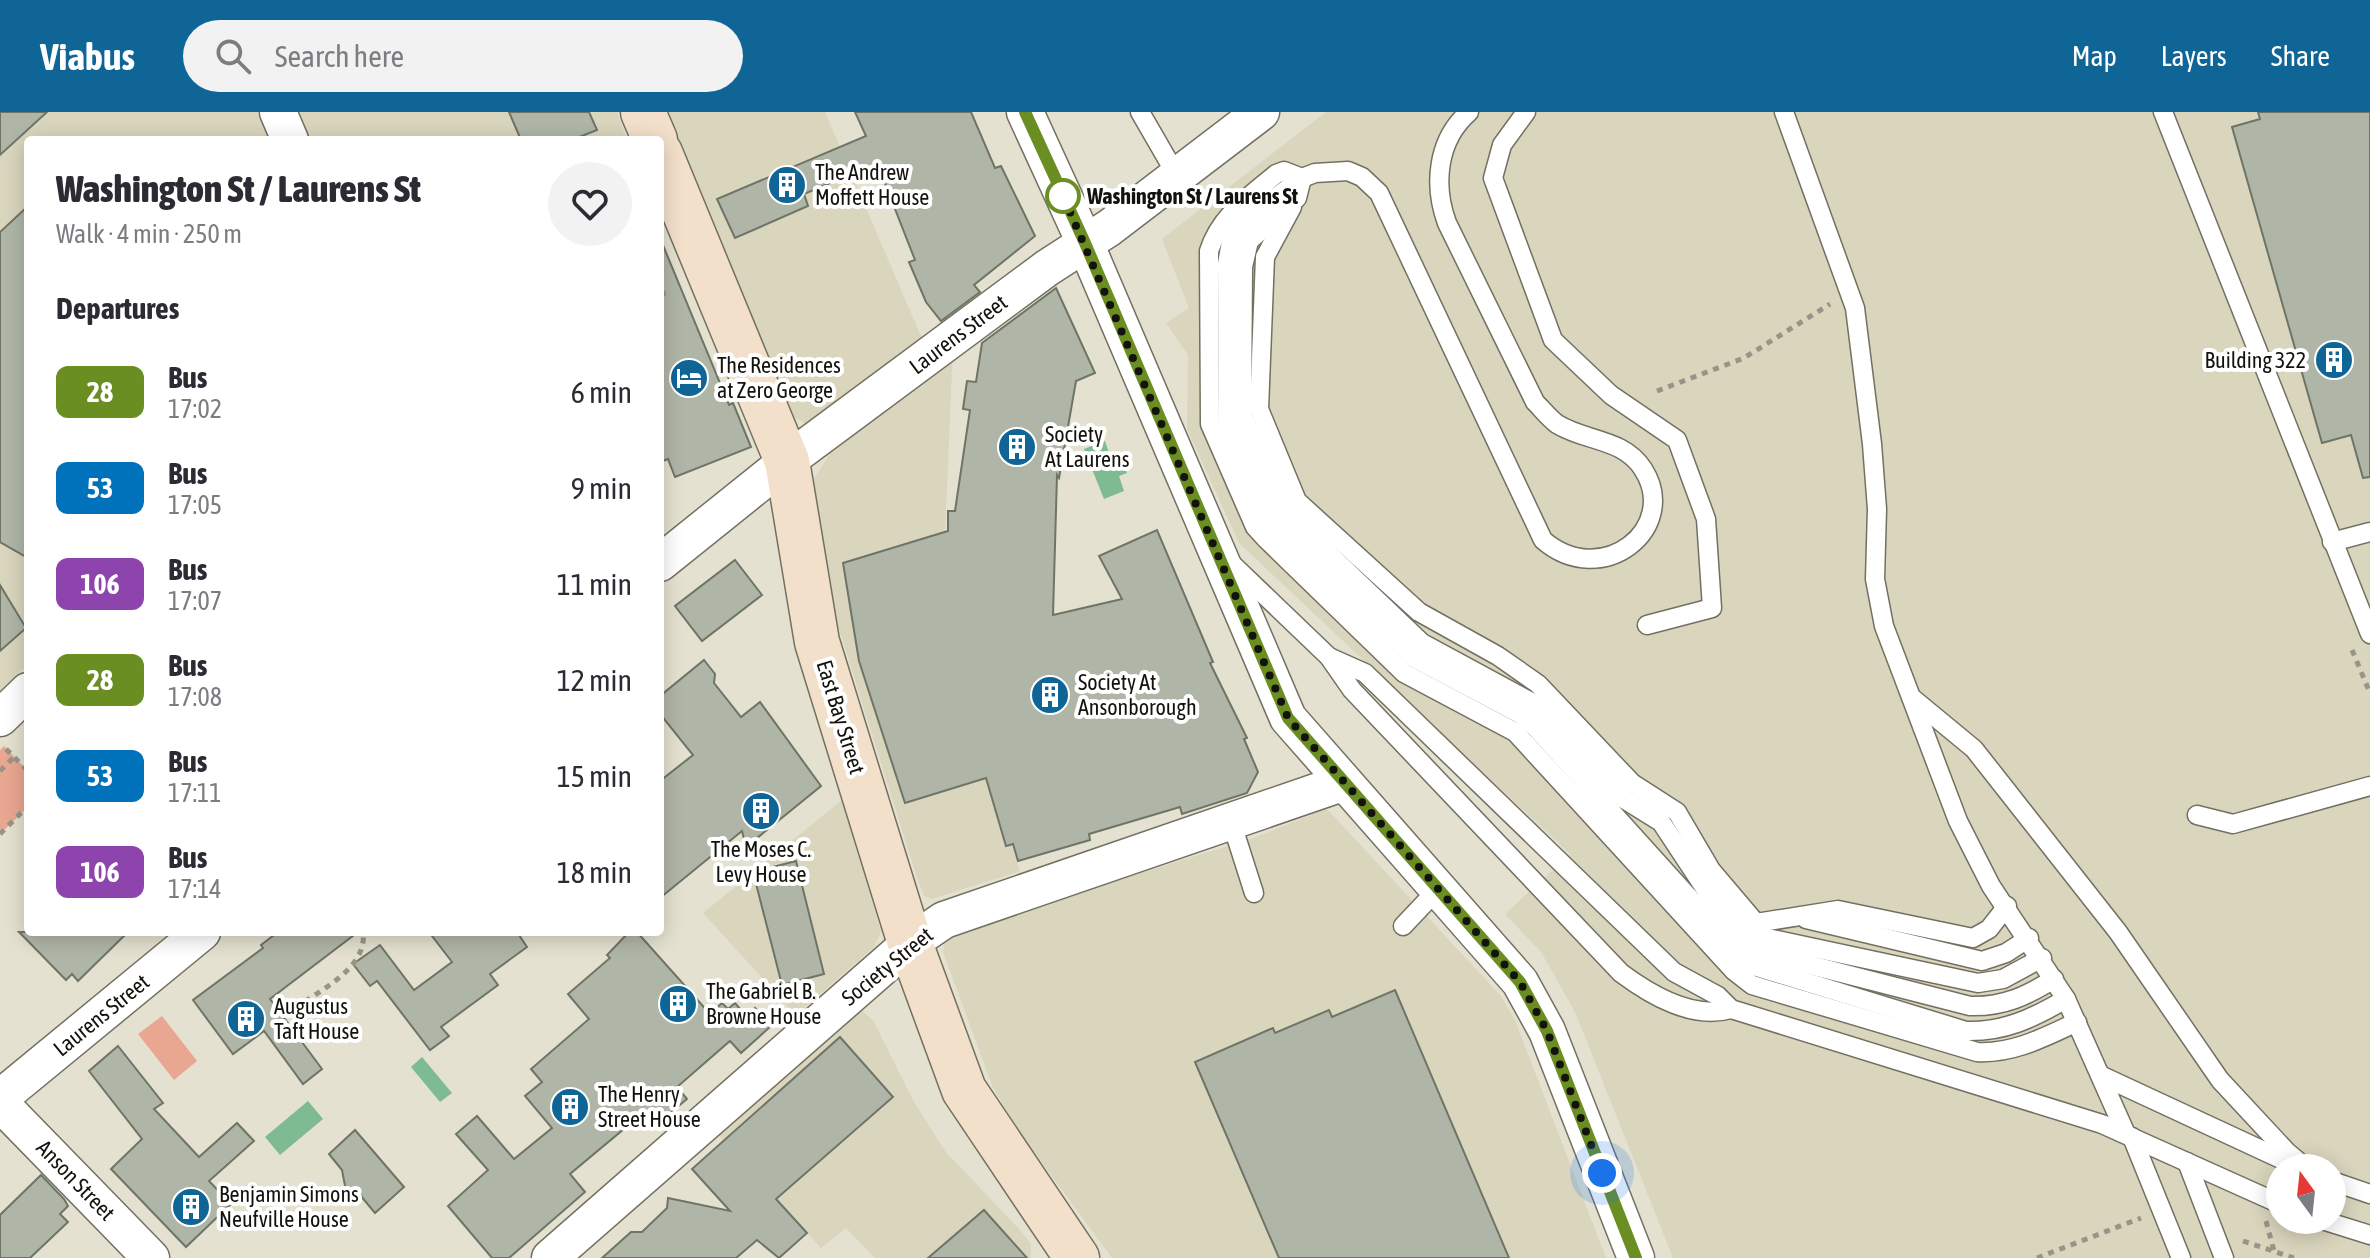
<!DOCTYPE html>
<html lang="en">
<head>
<meta charset="utf-8">
<style>
	:root { --surface:#fff; --page:#f2f2f3; --text:#2b2b33; --muted:#7c7c81; --accent:#0e6596 }
	body { margin:0; font-family:"Asap Condensed",sans-serif; background:var(--page); color:var(--text); height:100vh; display:flex; flex-direction:column; font-size:30px; white-space:nowrap }
	* { box-sizing:border-box; margin:0 }
	p { font-size:26px; color:var(--muted) }
	.icon { flex:none; width:44px; height:44px; fill:none; stroke:currentColor; stroke-width:2; stroke-linecap:round; stroke-linejoin:round }
	.map { position:relative; flex:1; overflow:hidden }
	.details { position:absolute; left:24px; top:24px; width:640px; height:800px; display:flex; flex-direction:column; background:var(--surface); border-radius:8px; box-shadow:0 4px 20px #0003 }
	.details>* { flex:none }
	.badge { padding:0 16px; border-radius:12px; font-size:28px; line-height:52px }
	.needle { width:52px; rotate:345deg }
	.fabs { position:absolute; left:2266px; top:1042px; display:grid; gap:16px }
	.fabs a { display:grid; place-items:center; width:80px; height:80px; border-radius:50%; background:var(--surface); box-shadow:0 4px 20px #0003; font-size:40px }
	.you { position:absolute; width:40px; height:40px; margin:-20px; border:6px solid #fff; border-radius:50%; background:#1a73e8; box-shadow:0 0 0 12px #1a73e833 }
	.map>.badge { position:absolute; translate:-50% -50%; box-shadow:0 0 0 4px #fff }
	h2 { padding:0 32px; font-size:30px; line-height:72px }
	.round { display:grid; place-items:center; flex:none; width:84px; height:84px; border-radius:42px; background:var(--page) }
	.summary { display:flex; align-items:center; justify-content:space-between; height:136px; padding:0 32px }
	h1 { font-size:38px; font-weight:800; line-height:60px }
	ul { padding:0; list-style:none }
	li { display:flex; align-items:center; gap:24px; height:96px; padding:0 32px }
	li div { flex:1 }
	li b { display:block; font-size:30px }
	li em { font-style:normal }
	li .badge { min-width:88px; font-weight:700; text-align:center }
	header { display:flex; align-items:center; gap:48px; box-sizing:border-box; height:112px; padding:0 40px; background:var(--accent); color:#fff }
	header strong { font-size:38px }
	nav { display:flex; gap:44px; margin-inline-start:auto; font-size:28px }
	.search { width:560px; height:72px; background:var(--page); display:flex; align-items:center; gap:20px; box-sizing:border-box; padding:0 28px; border-radius:44px; color:var(--muted); font-size:30px }
	.map>svg:first-child { display:block }
	.built { fill:#dad5bd; fill-rule:evenodd }
	.green { fill:#e9a691 }
	.water { fill:#7eba92 }
	.building { fill:#b0b6a7; stroke:#6e7466; stroke-width:2 }
	.lines { fill:none; stroke-linecap:round; stroke-linejoin:round }
	.lane-casing { stroke:#737061; stroke-width:21 }
	.street-casing { stroke:#737061; stroke-width:39 }
	.secondary-casing { stroke:#737061; stroke-width:47 }
	.path { stroke:#989588; stroke-width:5; stroke-dasharray:6 6; stroke-linecap:butt }
	.lane { stroke:#fff; stroke-width:18 }
	.street { stroke:#fff; stroke-width:36 }
	.secondary { stroke:#f3e0ca; stroke-width:44 }
	.line-casing { stroke:#fff; stroke-width:18 }
	.line { stroke:#6b8e23; stroke-width:12 }
	.walk { stroke:#13120c; stroke-width:8; stroke-dasharray:0 14.4 }
	.stop-dot { fill:#fff; stroke:#6b8e23; stroke-width:4 }
	.labels { text-anchor:middle; dominant-baseline:central; stroke-width:8; stroke-linejoin:round; paint-order:stroke }
	.poi-label { font-size:22px; fill:#13120c; stroke:#fff; text-anchor:start }
	.stop-label { font-size:22px; font-weight:bold; fill:#13120c; stroke:#fff; text-anchor:start }
	.street-label { font-size:22px; fill:#13120c; stroke:#fff }
</style>
</head>
<body>
<header>
<strong>Viabus</strong>
<div class="search"><svg class="icon" aria-label="search" viewBox="0 0 24 24"><circle cx="10" cy="10" r="6"/><path d="M15 15l6 6"/></svg>Search here</div>
<nav><a>Map</a><a>Layers</a><a>Share</a></nav>
</header>
<div class="map">
<svg width="2370" height="1146" viewBox="0 0 2370 1146">
	<rect width="100%" height="100%" fill="#e4e1d0"/>
	<!-- built -->
	<g class="built">
		<polygon points="0,0 257,0 269,28 28,28 28,552 0,579"/>
		<polygon points="292,0 617,0 627,28 306,28"/>
		<polygon points="662,0 825,0 923,229 820,310 805,311 795,306"/>
		<path d="M1326,0H2370V1146H1673L1575,900L1541,840L1505,802L1570,742L1239,431L1187,317L1188,243L1166,211L1189,196L1162,127ZM2280,1056H2332V1108H2280Z"/>
		<polygon points="953,237 945,422 966,596 1020,759 932,787 924,784 916,763 829,485 810,383 814,367 836,332"/>
		<polygon points="842,688 881,820 874,835 796,903 703,801"/>
		<polygon points="1327,697 1501,884 1515,908 1606,1146 1112,1146 1017,1017 993,976 943,840 945,827 959,818 1253,726"/>
		<polygon points="850,899 862,899 873,908 914,990 945,1039 1020,1118 1031,1132 1031,1146 875,1146 846,1116 821,1136 715,1019"/>
	</g>
	<!-- green -->
	<g class="green">
		<polygon points="4,634 28,659 28,695 0,722 0,638"/>
		<polygon points="162,904 197,949 174,968 138,922"/>
	</g>
	<!-- water -->
	<g class="water">
		<polygon points="1105,329 1110,344 1119,341 1127,361 1119,364 1124,379 1104,387 1084,337"/>
		<polygon points="422,945 452,981 440,990 411,955"/>
		<polygon points="308,989 323,1007 280,1043 265,1025"/>
	</g>
	<!-- building -->
	<g class="building">
		<polygon points="0,0 47,0 0,43"/>
		<polygon points="509,0 589,0 597,18 572,28 521,28"/>
		<polygon points="855,0 971,0 995,56 1001,54 1035,124 974,173 980,180 941,209 926,190 909,150 915,148 877,51 804,82 808,94 735,126 717,87 866,24"/>
		<polygon points="2258,0 2370,0 2370,365 2363,366 2351,323 2322,331 2232,15 2260,7"/>
		<polygon points="28,94 28,446 0,430 0,120"/>
		<polygon points="660,126 729,293 733,291 751,335 675,365 668,347 660,350"/>
		<polygon points="1056,176 1095,261 1076,269 1059,366 1057,363 1053,503 1122,487 1099,444 1157,418 1213,550 1210,551 1247,626 1244,627 1258,660 1247,681 1182,702 1180,695 1089,722 1090,728 1018,749 1013,732 1006,734 986,666 905,691 859,549 843,451 948,419 948,399 955,399 970,298 963,297 967,269 976,270 982,231"/>
		<polygon points="735,448 762,483 702,529 675,494"/>
		<polygon points="0,473 26,516 0,539"/>
		<polygon points="704,548 715,562 714,571 741,605 760,590 821,674 746,735 742,719 660,786 660,669 693,643 660,602 660,584"/>
		<polygon points="796,749 824,862 782,873 753,760"/>
		<polygon points="19,820 128,820 78,869 72,862 66,868"/>
		<polygon points="278,820 358,820 270,887 322,957 303,972 264,919 233,942 193,888 263,836 261,833"/>
		<polygon points="429,820 517,820 527,835 490,862 498,873 441,915 449,924 430,938 377,869 370,874 353,852 380,833 414,878 452,850"/>
		<polygon points="629,820 637,820 710,902 722,891 728,897 735,891 746,904 755,896 771,914 741,941 730,929 677,975 687,987 654,1015 642,1002 570,1062 585,1080 509,1146 492,1146 448,1094 488,1058 456,1022 477,1004 514,1047 552,1016 525,984 542,970 531,957 589,907 568,882 610,846 607,843"/>
		<polygon points="1395,878 1509,1146 1279,1146 1195,950 1273,916 1275,921 1329,898 1332,905"/>
		<polygon points="840,925 893,985 776,1087 807,1121 779,1146 757,1128 736,1146 602,1146 631,1120 642,1120 667,1096 668,1086 730,1099 692,1057"/>
		<polygon points="118,934 163,991 154,997 199,1045 237,1011 254,1029 209,1069 231,1092 186,1135 111,1057 142,1027 89,959"/>
		<polygon points="355,1018 404,1075 375,1101 360,1083 346,1079 342,1058 329,1042"/>
		<polygon points="41,1063 64,1087 68,1094 60,1102 68,1110 30,1146 0,1146 0,1103"/>
		<polygon points="984,1098 1027,1146 928,1146"/>
	</g>
	<g class="lines">
		<defs>
			<g id="lane">
				<polyline points="1140,0 1177,64"/>
				<path d="M1469,0C1437,28 1433,73 1447,111L1535,290C1542,297 1549,306 1557,312C1586,330 1623,326 1643,357C1681,416 1602,479 1543,428L1379,81L1362,65L1348,59L1315,61L1302,66L1252,103L1232,124L1227,152L1228,313L1268,403L1278,416L1414,546L1520,602L1535,615L1732,833L1970,894C2004,895 2026,884 2054,867"/>
				<polyline points="1526,0 1502,33 1493,66 1553,228 1611,283 1677,328 1706,407 1712,496 1647,513"/>
				<polyline points="1784,0 1855,196 1872,332 1877,397 1875,467 1884,514 1958,709 1991,774 2066,887 2126,1022"/>
				<polyline points="2163,0 2370,522"/>
				<path d="M1302,66L1284,59L1276,62C1249,85 1220,104 1209,139L1210,312L1255,415L1265,426L1404,561L1515,620L1734,859L1752,873L1977,940C2013,942 2045,925 2077,910"/>
				<polyline points="1302,66 1297,86 1249,129 1243,155 1242,303 1286,401 1422,531 1531,590 1624,687 1661,710 1706,778 1744,821 1978,871 2003,867 2042,846"/>
				<polyline points="1292,95 1265,145 1259,297 1297,389 1419,500 1498,544 1538,572 1632,671 1677,700 1711,758 1756,811 1838,798 1973,826 1989,817 2007,794"/>
				<polyline points="2332,430 2370,420"/>
				<path d="M1233,453L1329,545L1352,578L1621,861C1652,884 1693,908 1731,897"/>
				<polyline points="1329,545 1365,561 1674,860 1718,884 1731,897 2102,1012 2280,1092"/>
				<polyline points="1911,585 1974,637 2118,820 2220,968 2287,1040 2306,1056"/>
				<polyline points="2197,703 2233,712 2370,674"/>
				<polyline points="1231,709 1254,781"/>
				<polyline points="1806,807 1982,849 2006,841 2029,826"/>
				<polyline points="1403,814 1439,776"/>
				<path d="M1721,844L1966,919C2005,920 2033,906 2066,887"/>
				<polyline points="2100,963 2294,1053"/>
				<polyline points="2132,1025 2181,1146"/>
				<polyline points="2187,1050 2224,1146"/>
				<polyline points="2332,1069 2370,1082"/>
				<polyline points="2322,1108 2370,1123"/>
			</g>
			<g id="street">
				<polyline points="278,0 290,28"/>
				<polyline points="1025,0 1085,131 1288,606 1520,870 1547,919 1636,1146"/>
				<polyline points="660,451 787,349 1047,156 1109,116 1261,0"/>
				<polyline points="0,606 28,579"/>
				<polyline points="0,986 202,820"/>
				<polyline points="0,991 151,1146"/>
				<polyline points="550,1146 910,831 944,808 1342,671"/>
			</g>
			<g id="secondary">
				<polyline points="643,0 655,28"/>
				<polyline points="660,41 787,349 817,530 910,831 964,978 1077,1146"/>
			</g>
		</defs>
		<!-- lane casing -->
		<use href="#lane" class="lane-casing"/>
		<!-- street casing -->
		<use href="#street" class="street-casing"/>
		<!-- secondary casing -->
		<use href="#secondary" class="secondary-casing"/>
		<!-- path -->
		<g class="path">
			<polyline points="660,183 667,180"/>
			<polyline points="1657,279 1744,246 1830,192"/>
			<polyline points="2352,538 2370,581"/>
			<polyline points="6,637 28,659"/>
			<polyline points="0,659 14,645"/>
			<polyline points="0,722 28,694"/>
			<path d="M295,896C319,879 368,856 363,820"/>
			<polyline points="2266,1109 2274,1139"/>
			<polyline points="2243,1129 2294,1146"/>
			<polyline points="2037,1146 2141,1106"/>
		</g>
		<!-- lane -->
		<use href="#lane" class="lane"/>
		<!-- street -->
		<use href="#street" class="street"/>
		<!-- secondary -->
		<use href="#secondary" class="secondary"/>
	</g>
	<g class="lines">
		<defs>
			<polyline id="line" points="1025,0 1085,131 1288,606 1520,870 1547,919 1636,1146"/>
		</defs>
		<!-- line casing -->
		<use href="#line" class="line-casing"/>
		<!-- line -->
		<use href="#line" class="line"/>
		<!-- walk -->
		<polyline class="walk" points="1063,84 1061,79 1288,606 1520,870 1547,919 1602,1061"/>
	</g>
	<!-- icons -->
	<defs>
		<symbol id="building-disc" viewBox="-11 -11 22 22"><circle r="9.5" fill="#0e6596" stroke="#fff"/><path d="M-4-6H4V6H1V3H-1V6H-4ZM-2.5-4.3h1.7v1.8h-1.7ZM.8-4.3h1.7v1.8H.8ZM-2.5-1h1.7V.8h-1.7ZM.8-1h1.7V.8H.8Z" fill="#fff"/></symbol>
		<symbol id="hotel-disc" viewBox="-11 -11 22 22"><circle r="9.5" fill="#0e6596" stroke="#fff"/><path d="M-6-4.5h1.5V1H6V5H4.5V3h-9V5H-6ZM-4 0a1.8 1.8 0 1 1 3.6 0ZM.5 0V-2.5h3Q6-2.5 6 0Z" fill="#fff"/></symbol>
	</defs>
	<g fill-rule="evenodd">
		<use href="#building-disc" x="765" y="51" width="44" height="44"/>
		<use href="#building-disc" x="2312" y="226" width="44" height="44"/>
		<use href="#hotel-disc" x="667" y="244" width="44" height="44"/>
		<use href="#building-disc" x="995" y="313" width="44" height="44"/>
		<use href="#building-disc" x="1028" y="561" width="44" height="44"/>
		<use href="#building-disc" x="739" y="677" width="44" height="44"/>
		<use href="#building-disc" x="656" y="870" width="44" height="44"/>
		<use href="#building-disc" x="224" y="885" width="44" height="44"/>
		<use href="#building-disc" x="548" y="973" width="44" height="44"/>
		<use href="#building-disc" x="169" y="1073" width="44" height="44"/>
	</g>
	<!-- markers -->
	<circle class="stop-dot" cx="1063" cy="84" r="16"/>
	<g class="labels">
		<!-- poi labels -->
		<g class="poi-label">
			<text x="815" y="60">The Andrew<tspan x="815" dy="25">Moffett House</tspan></text>
			<text x="2306" y="248" text-anchor="end">Building 322</text>
			<text x="717" y="253">The Residences<tspan x="717" dy="25">at Zero George</tspan></text>
			<text x="1045" y="322">Society<tspan x="1045" dy="25">At Laurens</tspan></text>
			<text x="1078" y="570">Society At<tspan x="1078" dy="25">Ansonborough</tspan></text>
			<text x="761" y="737" text-anchor="middle">The Moses C.<tspan x="761" dy="25">Levy House</tspan></text>
			<text x="706" y="879">The Gabriel B.<tspan x="706" dy="25">Browne House</tspan></text>
			<text x="274" y="894">Augustus<tspan x="274" dy="25">Taft House</tspan></text>
			<text x="598" y="982">The Henry<tspan x="598" dy="25">Street House</tspan></text>
			<text x="219" y="1082">Benjamin Simons<tspan x="219" dy="25">Neufville House</tspan></text>
		</g>
		<!-- stop labels -->
		<g class="stop-label">
			<text x="1087" y="84">Washington St / Laurens St</text>
		</g>
		<!-- street labels -->
		<g class="street-label">
			<text transform="translate(958 222) rotate(-37)">Laurens Street</text>
			<text transform="translate(841 605) rotate(73)">East Bay Street</text>
			<text transform="translate(887 854) rotate(-39)">Society Street</text>
			<text transform="translate(101 903) rotate(-39)">Laurens Street</text>
			<text transform="translate(76 1068) rotate(46)">Anson Street</text>
		</g>
	</g>
</svg>
<div class="fabs">
<a><svg class="needle" viewBox="-14 -14 28 28"><path d="M0-13l5 13h-10z" fill="#e53935"/><path d="M0 13l5-13h-10z" fill="#7c7c81"/></svg></a>
</div>
<div class="you" style="left:1602px;top:1061px"></div>
<section class="details">
<div class="summary"><div><h1>Washington St / Laurens St</h1><p>Walk · 4 min · 250 m</p></div><a class="round"><svg class="icon" aria-label="heart" viewBox="0 0 24 24"><path d="M12 20l-8-8c-3-5 5-10 8-4 3-6 11-1 8 4z"/></svg></a></div>
<h2>Departures</h2>
<ul>
<li><span class="badge" style="background:#6b8e23;color:#fff">28</span><div><b>Bus</b><p>17:02</p></div><em>6 min</em></li>
<li><span class="badge" style="background:#0072bc;color:#fff">53</span><div><b>Bus</b><p>17:05</p></div><em>9 min</em></li>
<li><span class="badge" style="background:#8e44ad;color:#fff">106</span><div><b>Bus</b><p>17:07</p></div><em>11 min</em></li>
<li><span class="badge" style="background:#6b8e23;color:#fff">28</span><div><b>Bus</b><p>17:08</p></div><em>12 min</em></li>
<li><span class="badge" style="background:#0072bc;color:#fff">53</span><div><b>Bus</b><p>17:11</p></div><em>15 min</em></li>
<li><span class="badge" style="background:#8e44ad;color:#fff">106</span><div><b>Bus</b><p>17:14</p></div><em>18 min</em></li>
</ul>
</section>
</div>
</body>
</html>
